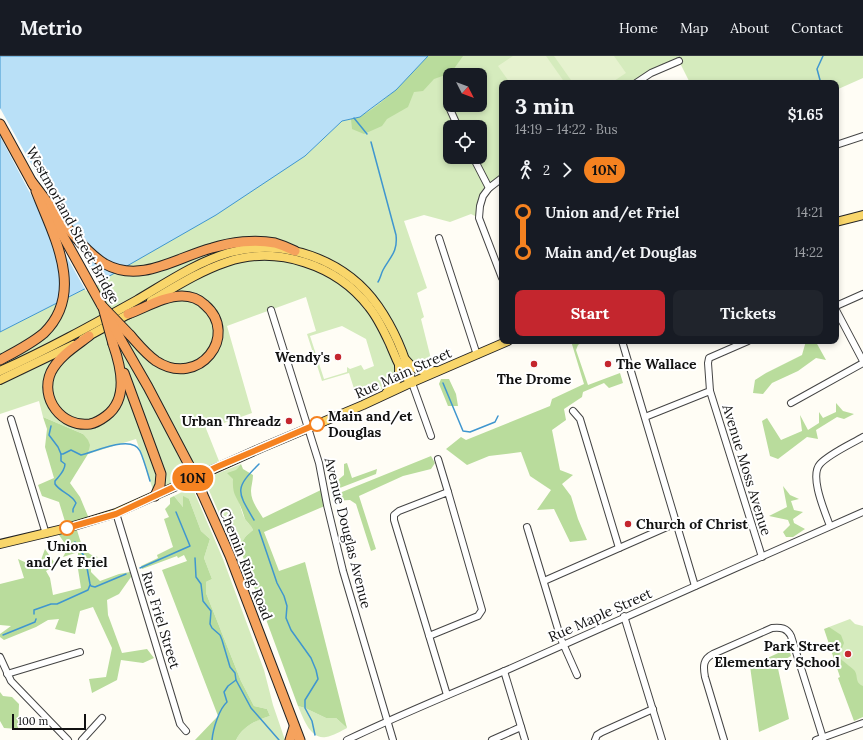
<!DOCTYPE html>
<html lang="en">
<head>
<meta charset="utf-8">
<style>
	:root { --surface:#171b24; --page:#20242c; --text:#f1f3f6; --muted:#9ea1a6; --line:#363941; --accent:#c4262e }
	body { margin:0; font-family:Lora,serif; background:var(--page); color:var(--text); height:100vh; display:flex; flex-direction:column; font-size:15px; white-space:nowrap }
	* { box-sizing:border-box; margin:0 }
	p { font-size:13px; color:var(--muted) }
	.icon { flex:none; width:22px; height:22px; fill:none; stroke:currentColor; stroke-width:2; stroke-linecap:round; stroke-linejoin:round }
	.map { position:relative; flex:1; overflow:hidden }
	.details { position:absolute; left:499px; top:24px; width:340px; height:264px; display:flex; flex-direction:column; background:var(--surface); border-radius:8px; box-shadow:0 2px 6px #0003 }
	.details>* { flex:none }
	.badge { padding:0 8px; border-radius:13px; font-size:14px; line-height:26px }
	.needle { width:26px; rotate:132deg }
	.controls { position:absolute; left:443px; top:12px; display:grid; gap:8px }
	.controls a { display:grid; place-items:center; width:44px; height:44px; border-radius:8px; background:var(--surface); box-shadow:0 2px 6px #0003; font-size:20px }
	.scale { position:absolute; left:12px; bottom:10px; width:74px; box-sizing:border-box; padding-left:4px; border:2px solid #111; border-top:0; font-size:11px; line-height:14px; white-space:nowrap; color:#111; -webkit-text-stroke:3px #fff; paint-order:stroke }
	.map>.badge { position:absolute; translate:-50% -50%; box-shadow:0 0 0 2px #fff }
	.legs { display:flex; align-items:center; gap:6px; height:44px; padding:0 16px; font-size:13px }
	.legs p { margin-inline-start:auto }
	.overview { display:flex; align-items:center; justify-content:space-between; height:68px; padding:0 16px }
	h1 { font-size:22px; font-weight:700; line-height:30px }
	.action { display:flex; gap:8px; margin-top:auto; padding:8px 16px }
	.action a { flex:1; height:46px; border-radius:8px; background:var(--accent); color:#fff; font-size:16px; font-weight:700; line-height:46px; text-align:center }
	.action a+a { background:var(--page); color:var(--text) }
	ul { padding:0 16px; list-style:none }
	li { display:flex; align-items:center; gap:14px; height:40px; font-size:15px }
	li i { display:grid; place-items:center; width:6px; height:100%; margin:0 5px; background:currentColor }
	li i::after { content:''; width:10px; height:10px; margin:-5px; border:3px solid; border-radius:50%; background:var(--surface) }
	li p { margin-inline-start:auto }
	li:first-child i { background:linear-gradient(#0000 50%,currentColor 0) }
	li:last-child i { background:linear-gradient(currentColor 50%,#0000 0) }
	header { display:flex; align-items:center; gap:24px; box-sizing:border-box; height:56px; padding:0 20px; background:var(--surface); border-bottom:1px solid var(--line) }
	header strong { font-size:19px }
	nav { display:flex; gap:22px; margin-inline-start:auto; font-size:14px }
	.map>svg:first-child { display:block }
	.green { fill:#d5ebbd; fill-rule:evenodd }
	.forest { fill:#b9dc9c }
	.pitch { fill:#e6f2cf }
	.water { fill:#b9e0f7; stroke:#3f96cf }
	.pier { fill:#fffdf5 }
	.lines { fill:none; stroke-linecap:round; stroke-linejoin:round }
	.stream { stroke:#3f96cf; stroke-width:1.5 }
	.minor-casing { stroke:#444; stroke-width:8 }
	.major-casing { stroke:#222; stroke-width:10 }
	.highway-casing { stroke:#222; stroke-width:11 }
	.minor { stroke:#fff; stroke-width:6 }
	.major { stroke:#f9d66b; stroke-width:8 }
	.highway { stroke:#f5a25d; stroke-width:9 }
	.highway-bridge-casing { stroke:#222; stroke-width:11; stroke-linecap:butt }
	.highway-bridge { stroke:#f5a25d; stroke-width:9 }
	.line-1-casing { stroke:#fff; stroke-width:9 }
	.line-1 { stroke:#f58220; stroke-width:6 }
	.poi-dot { fill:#c4262e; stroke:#fff; stroke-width:1.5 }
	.stop-1-dot { fill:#fff; stroke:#f58220; stroke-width:2 }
	.labels { text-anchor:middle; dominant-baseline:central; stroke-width:4; stroke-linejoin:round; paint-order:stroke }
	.street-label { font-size:14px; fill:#111; stroke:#fff }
	.poi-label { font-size:14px; font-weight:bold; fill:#111; stroke:#fff; text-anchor:end }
	.stop-label { font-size:14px; font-weight:bold; fill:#111; stroke:#fff; text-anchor:start }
</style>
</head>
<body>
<header>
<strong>Metrio</strong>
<nav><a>Home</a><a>Map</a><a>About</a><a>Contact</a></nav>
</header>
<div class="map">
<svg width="863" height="684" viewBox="0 0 863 684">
	<rect width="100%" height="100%" fill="#fffdf5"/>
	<!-- green -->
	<g class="green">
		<path d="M428,0H863V22L836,34V27H690L679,5L636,27H502V122L489,132L479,162L471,158L450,166L424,159L404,165L427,232L417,237L424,261L421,263L434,315L417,313L393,324L388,330L362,343L357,342L349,317L322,325L307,278L316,275L306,241L227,270L252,357L224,367L223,364L205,370L219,405L217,406L219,410L155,440L136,383L88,398L89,393L83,378L43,361L39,345L0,358V276L106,222L305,100L342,65L360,61L396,34ZM450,19H480V49H450ZM450,71H480V101H450ZM342,270L366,283L374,310L364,314L361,309L350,313L347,311V316L324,323L310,280Z"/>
		<path d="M241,408C237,412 235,416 234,421C233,426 241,455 244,461C246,466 251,468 253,474L246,480L239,490L233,477L229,480L204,423Z"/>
		<path d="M192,431L223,503L264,614L273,649L285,684H236C243,670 256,664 270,660L267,653L254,650L241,625L206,537V526L212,523L204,502L210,483L201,475L189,443L183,451L174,440Z"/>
		<polygon points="850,563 855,568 863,570 863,661 852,616 839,600 829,571"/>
		<path d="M298,650L305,652L326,662H336L347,672C341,675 333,680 326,681C310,684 303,661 298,650Z"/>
	</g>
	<!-- forest -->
	<g class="forest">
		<path d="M428,0H463L451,17L434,23L423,35L414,36L408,51L387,63L382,70L364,78L352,73L351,63C378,57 408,20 428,0Z"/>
		<polygon points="571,285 580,285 581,287 578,289 576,294 588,329 620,317 623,327 609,332 604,327 583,336 582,341 564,353 566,364 552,374 560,414 573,419 562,428 571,440 578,463 587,484 570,486 554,453 537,454 551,434 530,420 521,396 489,400 467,409 446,393 461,381 466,384 550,350 552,343 584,328"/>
		<polygon points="806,285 816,286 826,304 816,302 798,315 772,327 763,338 753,337 755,324 766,317 802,299"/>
		<polygon points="441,323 449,323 456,338 458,350 448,350 439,328"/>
		<polygon points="836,347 843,355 854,358 844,363 837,361 816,374 818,383 807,381 778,403 770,400 762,365 767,362 781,384 802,375 800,359 808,374 819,367 819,356 823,362 836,356"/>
		<polygon points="43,361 83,378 88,384 90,389 88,398 70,427 80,441 90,465 67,472 59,446 42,440 38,429 54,422 45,391 47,373"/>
		<polygon points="431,400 435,407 431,413 403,420 359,440 376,493 371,495 356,448 350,444 333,445 332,440"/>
		<polygon points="347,407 352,422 377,413 376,418 332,435 331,430 344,419 344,408"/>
		<path d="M241,408L243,413L253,419C253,425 251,430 251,435C251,445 258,454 263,462L325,432L327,449L264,476L279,515L305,506L347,672L336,662H326L305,652L298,650L239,490L246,480L253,474C251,469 248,467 245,463C244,460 243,457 242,454C237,440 232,440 233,423L227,417L236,414Z"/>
		<polygon points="783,430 790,439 799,443 791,445 794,454 803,456 793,463 794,467 805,473 793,481 786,481 783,476 790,469 788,464 769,460 787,451"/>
		<path d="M174,440L183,451V440L189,443L201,475L210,483L204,502L212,523L206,526V537L241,625L254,650L267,653L270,660C257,664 243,670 236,684H195L218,660L162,514L187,505L184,499L178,502L177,500L142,513L141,510L158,502L157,499L173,491L164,463L169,461L165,453L170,448V442Z"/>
		<path d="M77,474C81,487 83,498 98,501L91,506V516L100,525L119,518L130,516L131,521L119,538L107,544L108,559L122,597L147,593L154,602L143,607L121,604L117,624L92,637L89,623L106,621L112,592L93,551L80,555L75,578L55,573L59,563L48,564L36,571L4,584L0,581V578L11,570L0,569V528L24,522L18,503L38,512L45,493L56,509L46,515L50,522L53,539L81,532L78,513V496L63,501L68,492L59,479Z"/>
		<path d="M829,571L841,579L844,587L839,600C843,606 850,610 854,614C859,620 854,626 863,630V661L854,665L838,622L840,621L824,573Z"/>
		<polygon points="789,592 791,600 777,608 789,663 759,676 750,610"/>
		<polygon points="0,636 3,640 12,641 19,648 18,673 4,672 0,665"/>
	</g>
	<!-- pitch -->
	<g class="pitch">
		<polygon points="513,0 546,0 565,27 510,27 498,10"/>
		<polygon points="554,0 614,0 626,17 611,27 573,27"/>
	</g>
	<!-- water -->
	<polygon class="water" points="0,0 428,0 396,34 369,54 360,61 342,65 305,100 216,159 106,222 0,276"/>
	<!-- pier -->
	<polygon class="pier" points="0,52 39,122 55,147 85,185 95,195 111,206 120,217 75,185 99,228 86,235 63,194 61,239 58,201 40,156 0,80"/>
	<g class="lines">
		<!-- stream -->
		<g class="stream">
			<polyline points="820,27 820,24 817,13 823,0"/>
			<polyline points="354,62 367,78"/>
			<path d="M371,86L396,179C398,196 390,201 383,214C381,218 380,223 378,226"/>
			<polyline points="443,327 463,375 470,376 495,366 498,360"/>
			<path d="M51,370L49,379L58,391L61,398V405L65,408C65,415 59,420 55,425V428C60,436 72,438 76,447L73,453V456"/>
			<path d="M61,398H63L71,394L81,399C95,396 132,378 140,395C144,404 147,415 150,425"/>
			<path d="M254,464C237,435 234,433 259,408"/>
			<polyline points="259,474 277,527 284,540 287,550 286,562 291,574 311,602 316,614 318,623 305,644 305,652 312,665 315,679"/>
			<polyline points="75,486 76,489 85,501 90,528 91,530 95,531 126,518"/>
			<path d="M195,502L196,521L201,528L203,545L211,555L210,568L212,572L220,579L222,584L230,611L235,617L236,624L228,630L224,636L227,646C219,653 213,673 212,684"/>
			<polyline points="140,512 190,490 176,456"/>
			<polyline points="34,558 34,554 51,548 57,548 88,534 90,529"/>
			<polyline points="3,579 35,566 36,563"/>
			<polyline points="236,624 251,652 279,684"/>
		</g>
		<defs>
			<g id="minor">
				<polyline points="636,27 651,17 679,5"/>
				<polyline points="449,51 458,71"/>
				<polyline points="836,89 863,80"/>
				<polyline points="473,101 489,132"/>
				<polyline points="502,122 489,132 483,140 480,150 479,162 502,222"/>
				<polyline points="439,182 477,299"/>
				<polyline points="836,250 863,238"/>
				<polyline points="271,254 319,407 327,449 343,515 393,684"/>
				<polyline points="836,254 863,305"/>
				<polyline points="622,285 695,530"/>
				<polyline points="412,327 431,380"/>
				<polyline points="710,335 762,501"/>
				<polyline points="791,347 863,307"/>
				<polyline points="573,355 580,363 619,492"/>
				<polyline points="645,361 710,335 708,307 709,302 748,285"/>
				<polyline points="11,363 46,478"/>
				<polyline points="438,403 448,436"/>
				<polyline points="116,457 180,668 186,675"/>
				<path d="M830,470C825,456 809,420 820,408C829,398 851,388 863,381"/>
				<polyline points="527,471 561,583 577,619"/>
				<polyline points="544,525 676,467"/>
				<polyline points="624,560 662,684"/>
				<polyline points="429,580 478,560 482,554 448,436 399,455 394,459 394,464 447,639"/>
				<polyline points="0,601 11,625 68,684"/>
				<polyline points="504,615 525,684"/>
				<polyline points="7,618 80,596"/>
				<polyline points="82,684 102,662"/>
				<path d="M347,684C399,659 453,637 507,614C626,561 744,508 863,456"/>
				<polyline points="492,684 521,671"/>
				<polyline points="595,684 597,679 602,676 653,653"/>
				<path d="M724,684L705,621C703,610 703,603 713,598L772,572C781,571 787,572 791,580L823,682"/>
				<polyline points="816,684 863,667"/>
			</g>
			<g id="major">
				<polyline points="836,166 863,159"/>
				<path d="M151,245C175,231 200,215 227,206C277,189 337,209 369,251C378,262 384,275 390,288C395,300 400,314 408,323"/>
				<polyline points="83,283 134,255"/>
				<path d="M406,304C413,314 423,316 435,315"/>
				<path d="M0,315C47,294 92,269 137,244C166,227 195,207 228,197C283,181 345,203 378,250C394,273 405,299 412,327"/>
				<polyline points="0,324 73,289"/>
				<path d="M387,336C396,328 400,322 399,310"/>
				<polyline points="0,488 67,472 116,457 261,392 363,349 406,329 508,285"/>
			</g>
			<g id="highway">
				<polyline points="0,68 34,130"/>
				<path d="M32,126C51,150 80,193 105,208C141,228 177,201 212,192C231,186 255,183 275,187C282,189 289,192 295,195"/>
				<polyline points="48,153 102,250"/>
				<path d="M128,258C145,252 164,240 182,240C190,240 199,243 205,249C240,279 199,333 156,305C146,298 138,288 130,279"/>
				<path d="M89,280C76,290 59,300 51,316C39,342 62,372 90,368C96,367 102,363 106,360C129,343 121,311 113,288"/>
				<polyline points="121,284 148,331 189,409"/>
				<path d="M0,304C15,296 31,288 44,277C86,236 53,179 36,135"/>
				<polyline points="124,317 161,418 160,429 155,440"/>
				<polyline points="202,437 230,500 300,684"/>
				<polyline points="290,684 294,671"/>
			</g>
		</defs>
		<!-- minor casing -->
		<use href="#minor" class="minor-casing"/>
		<!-- major casing -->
		<use href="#major" class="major-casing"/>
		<!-- highway casing -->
		<use href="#highway" class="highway-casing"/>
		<!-- minor -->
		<use href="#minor" class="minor"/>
		<!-- major -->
		<use href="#major" class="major"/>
		<!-- highway -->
		<use href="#highway" class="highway"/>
		<defs>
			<g id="highway-bridge">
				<polyline points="102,250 130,279"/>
				<polyline points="103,251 113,288"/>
				<polyline points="110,263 121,284"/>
				<polyline points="189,409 202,437"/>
			</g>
		</defs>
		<!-- highway-bridge casing -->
		<use href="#highway-bridge" class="highway-bridge-casing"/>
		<!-- highway-bridge -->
		<use href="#highway-bridge" class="highway-bridge"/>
	</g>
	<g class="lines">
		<defs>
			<polyline id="line-1" points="67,472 116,458 219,410 317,368"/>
		</defs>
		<!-- line-1 casing -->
		<use href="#line-1" class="line-1-casing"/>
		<!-- line-1 -->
		<use href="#line-1" class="line-1"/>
	</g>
	<!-- markers -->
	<g class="poi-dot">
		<circle cx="338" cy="301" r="4"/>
		<circle cx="534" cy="308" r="4"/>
		<circle cx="608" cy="308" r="4"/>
		<circle cx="289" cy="365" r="4"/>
		<circle cx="628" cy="468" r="4"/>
		<circle cx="848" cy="598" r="4"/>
	</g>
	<g class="stop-1-dot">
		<circle cx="317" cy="368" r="7"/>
		<circle cx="67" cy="472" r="7"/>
	</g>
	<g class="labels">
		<!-- street labels -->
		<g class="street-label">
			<text transform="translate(73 169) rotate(61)">Westmorland Street Bridge</text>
			<text transform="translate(403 317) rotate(-24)">Rue Main Street</text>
			<text transform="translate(747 414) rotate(73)">Avenue Moss Avenue</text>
			<text transform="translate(348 477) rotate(76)">Avenue Douglas Avenue</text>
			<text transform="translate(246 508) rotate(68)">Chemin Ring Road</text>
			<text transform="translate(600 559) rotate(-24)">Rue Maple Street</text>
			<text transform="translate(161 564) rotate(73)">Rue Friel Street</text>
		</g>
		<!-- poi labels -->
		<g class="poi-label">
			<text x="330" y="301">Wendy's</text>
			<text x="616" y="308" text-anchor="start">The Wallace</text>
			<text x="534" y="323" text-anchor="middle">The Drome</text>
			<text x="281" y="365">Urban Threadz</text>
			<text x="636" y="468" text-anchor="start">Church of Christ</text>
			<text x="840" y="590">Park Street<tspan x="840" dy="16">Elementary School</tspan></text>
		</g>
		<!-- stop labels -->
		<g class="stop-label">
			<text x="328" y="360">Main and/et<tspan x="328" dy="16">Douglas</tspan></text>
			<text x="67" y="490" text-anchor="middle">Union<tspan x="67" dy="16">and/et Friel</tspan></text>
		</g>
	</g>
</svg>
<div class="controls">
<a><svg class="needle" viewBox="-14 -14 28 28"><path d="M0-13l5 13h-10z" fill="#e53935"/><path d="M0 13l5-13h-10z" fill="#9ea1a6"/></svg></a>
<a><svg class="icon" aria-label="locate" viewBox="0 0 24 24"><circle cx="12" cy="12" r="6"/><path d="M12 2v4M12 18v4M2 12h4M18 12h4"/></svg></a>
</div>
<div class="scale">100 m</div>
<b class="badge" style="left:193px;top:422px;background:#f58220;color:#111">10N</b>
<section class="details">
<div class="overview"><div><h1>3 min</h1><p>14:19 – 14:22 · Bus</p></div><b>$1.65</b></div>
<div class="legs"><svg class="icon" aria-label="walk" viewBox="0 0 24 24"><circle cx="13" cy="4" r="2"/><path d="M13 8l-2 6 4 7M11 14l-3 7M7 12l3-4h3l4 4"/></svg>2<svg class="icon" aria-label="forward" viewBox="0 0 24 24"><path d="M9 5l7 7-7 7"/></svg><b class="badge" style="background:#f58220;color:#111">10N</b></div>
<ul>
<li><i style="color:#f58220"></i><b>Union and/et Friel</b><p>14:21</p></li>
<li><i style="color:#f58220"></i><b>Main and/et Douglas</b><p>14:22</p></li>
</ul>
<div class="action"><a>Start</a><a>Tickets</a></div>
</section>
</div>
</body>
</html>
